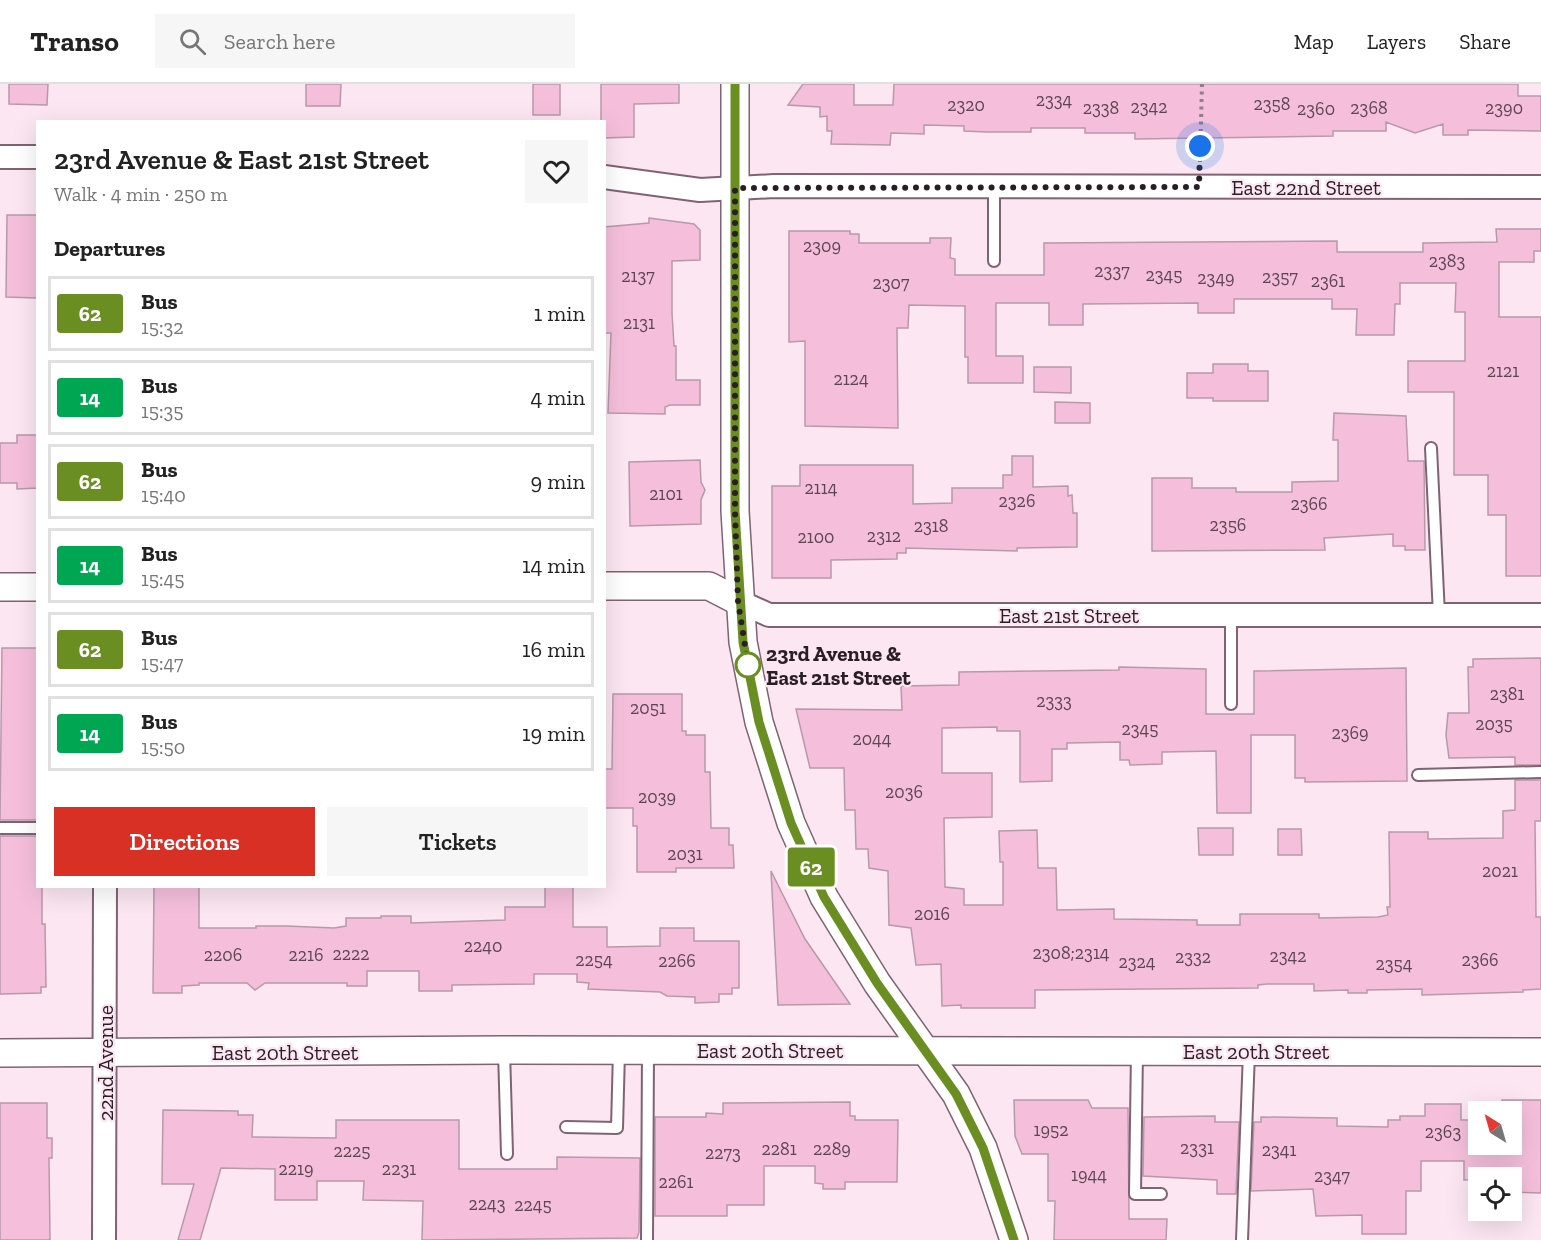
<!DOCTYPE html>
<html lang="en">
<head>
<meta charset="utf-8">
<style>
	:root { --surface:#fff; --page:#f6f6f6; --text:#222; --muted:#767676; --line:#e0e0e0; --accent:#d93025 }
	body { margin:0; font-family:"Zilla Slab",serif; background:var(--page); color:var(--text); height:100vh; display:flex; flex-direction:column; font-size:22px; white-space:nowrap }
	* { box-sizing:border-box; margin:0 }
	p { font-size:20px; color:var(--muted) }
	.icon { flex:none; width:33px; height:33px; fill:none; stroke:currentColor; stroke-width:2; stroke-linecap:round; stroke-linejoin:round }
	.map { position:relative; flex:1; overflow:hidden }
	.panel { position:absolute; left:36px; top:36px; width:570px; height:768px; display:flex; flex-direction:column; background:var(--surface); border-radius:0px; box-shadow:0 6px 24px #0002 }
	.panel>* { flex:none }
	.badge { padding:0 12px; border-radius:4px; font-size:21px; line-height:39px }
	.needle { width:39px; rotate:323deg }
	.controls { position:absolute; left:1468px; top:1017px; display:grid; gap:12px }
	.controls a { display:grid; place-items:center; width:54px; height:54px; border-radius:0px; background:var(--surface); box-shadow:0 6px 24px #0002; font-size:30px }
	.you { position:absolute; width:30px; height:30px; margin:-15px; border:4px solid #fff; border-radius:50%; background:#1a73e8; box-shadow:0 0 0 9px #1a73e833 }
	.map>.badge { position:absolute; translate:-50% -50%; box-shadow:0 0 0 3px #fff }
	h2 { padding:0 18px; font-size:22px; line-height:54px }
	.round { display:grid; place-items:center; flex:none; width:63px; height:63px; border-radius:0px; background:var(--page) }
	.head { display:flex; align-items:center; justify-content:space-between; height:102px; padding:0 18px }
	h1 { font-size:28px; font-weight:600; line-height:45px }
	.button { display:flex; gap:12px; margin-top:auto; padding:12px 18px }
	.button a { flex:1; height:69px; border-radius:0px; background:var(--accent); color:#fff; font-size:24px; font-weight:600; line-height:69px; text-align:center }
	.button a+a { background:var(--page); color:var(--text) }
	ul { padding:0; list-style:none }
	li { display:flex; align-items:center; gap:18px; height:75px; margin:0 12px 9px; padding:0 6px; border:3px solid var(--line); border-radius:0px }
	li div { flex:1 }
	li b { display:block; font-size:22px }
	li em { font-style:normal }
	li .badge { min-width:66px; font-weight:700; text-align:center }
	header { display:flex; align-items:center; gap:36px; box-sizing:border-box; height:84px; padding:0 30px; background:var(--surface); border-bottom:2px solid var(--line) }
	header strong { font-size:28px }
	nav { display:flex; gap:33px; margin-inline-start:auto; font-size:21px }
	.search { width:420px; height:54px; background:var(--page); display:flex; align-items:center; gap:15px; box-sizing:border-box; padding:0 21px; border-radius:0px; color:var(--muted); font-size:22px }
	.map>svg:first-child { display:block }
	.building { fill:#f5bfdc; stroke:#b899aa; stroke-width:1.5 }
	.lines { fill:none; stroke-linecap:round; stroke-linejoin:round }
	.service-casing { stroke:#806373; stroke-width:14 }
	.minor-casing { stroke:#806373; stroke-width:26 }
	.tertiary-casing { stroke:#806373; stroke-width:30 }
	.path { stroke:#8f7f88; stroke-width:4; stroke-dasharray:3 4.5; stroke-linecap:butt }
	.service { stroke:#fff; stroke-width:10 }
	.minor { stroke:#fff; stroke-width:22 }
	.tertiary { stroke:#fff; stroke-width:27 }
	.line-casing { stroke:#fff; stroke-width:14 }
	.line { stroke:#6b8e23; stroke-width:9 }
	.walk { stroke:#2a1e25; stroke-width:6; stroke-dasharray:0 10.8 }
	.stop-dot { fill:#fff; stroke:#6b8e23; stroke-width:3 }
	.labels { text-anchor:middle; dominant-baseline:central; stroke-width:4.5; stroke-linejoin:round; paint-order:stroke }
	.number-label { font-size:18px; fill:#5d4653 }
	.street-label { font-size:21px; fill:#2a1e25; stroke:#fbe6f1 }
	.stop-label { font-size:21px; font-weight:bold; fill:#2a1e25; stroke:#fbe6f1; text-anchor:start }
</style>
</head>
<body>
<header>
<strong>Transo</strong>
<div class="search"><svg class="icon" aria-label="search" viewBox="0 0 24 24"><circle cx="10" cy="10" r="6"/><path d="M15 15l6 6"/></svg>Search here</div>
<nav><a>Map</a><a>Layers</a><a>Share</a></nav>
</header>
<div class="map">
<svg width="1541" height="1156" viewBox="0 0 1541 1156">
	<rect width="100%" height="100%" fill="#fbe6f1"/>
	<!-- building -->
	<g class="building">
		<polygon points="9,0 48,0 47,21 9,20"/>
		<polygon points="306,0 341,0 340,22 306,22"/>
		<rect x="533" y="0" width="27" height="31"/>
		<polygon points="601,0 679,0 679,19 634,20 634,53 604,54 604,38 601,38"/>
		<polygon points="803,0 854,0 854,21 893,21 894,0 1518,0 1518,12 1541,12 1541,47 1468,46 1468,51 1443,51 1443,40 1415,49 1386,38 1386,47 1333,47 1333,52 1135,55 1135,49 1085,49 1085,44 1031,44 1031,48 987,48 964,47 964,42 924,41 924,50 891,49 890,61 831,60 832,47 827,47 827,32 820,33 820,23 788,21"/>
		<polygon points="7,131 38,131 37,214 6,213"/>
		<polygon points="649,134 694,140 700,146 700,176 672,177 672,229 674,262 676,262 676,296 700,296 700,321 670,321 665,323 665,330 608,329 611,249 604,249 604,143 649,139"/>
		<polygon points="1496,145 1541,145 1541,167 1534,167 1534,178 1499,178 1499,233 1541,233 1541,492 1506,492 1506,431 1488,431 1488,391 1454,391 1454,308 1408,308 1408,277 1465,277 1465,228 1455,228 1456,199 1400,199 1400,220 1395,220 1394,251 1356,251 1357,225 1332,225 1332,215 1234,215 1234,229 1198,229 1198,219 1083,220 1083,241 1049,241 1049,219 996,219 996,272 1023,272 1023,299 968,299 968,273 965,273 965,222 909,221 908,244 897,244 898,344 805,342 805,257 789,258 789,147 850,147 850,150 859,150 859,159 930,159 930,154 951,154 950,174 955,175 955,191 1044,191 1044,159 1337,157 1337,168 1423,168 1423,159 1497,158"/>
		<polygon points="1213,280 1248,280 1248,287 1268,287 1268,317 1213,317 1213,314 1187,314 1187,289 1213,289"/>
		<polygon points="1034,283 1071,283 1071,309 1034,308"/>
		<polygon points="1055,318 1090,319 1090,339 1055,339"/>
		<polygon points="1334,329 1406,332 1408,377 1424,377 1425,466 1405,466 1405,462 1393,462 1393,450 1324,454 1325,466 1152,467 1152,394 1192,394 1192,404 1236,404 1236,408 1292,408 1292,398 1338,397 1338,356 1333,356"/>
		<polygon points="17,351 38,351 38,404 17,405 17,399 0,399 0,359 17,359"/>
		<polygon points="1012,372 1033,372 1033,403 1068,402 1068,412 1072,411 1073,429 1077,429 1077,463 1017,464 1017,467 906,464 906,469 897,469 897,475 831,476 831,494 772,494 772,402 800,402 800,381 913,381 913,420 952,419 952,404 1003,404 1003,391 1012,391"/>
		<polygon points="700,376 701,398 705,406 701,416 701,440 630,442 629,378"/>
		<polygon points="2,564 38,564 38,736 0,736"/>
		<polygon points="1541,574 1541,681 1515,681 1515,673 1449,674 1446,651 1448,629 1469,629 1468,583 1473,583 1473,575"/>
		<polygon points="1119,583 1206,585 1206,630 1254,630 1254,587 1406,584 1407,697 1305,698 1305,694 1295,694 1295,651 1251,651 1251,729 1217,729 1216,667 1162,668 1162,680 1130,681 1129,676 1120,676 1120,658 1067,659 1067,665 1052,665 1052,697 1020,698 1020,647 997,647 997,643 942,644 942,689 992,689 992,733 944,734 945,803 964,805 964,821 1003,821 1003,778 1000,778 999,747 1037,746 1038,784 1056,784 1057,826 1114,825 1114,835 1197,836 1197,841 1240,841 1240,830 1319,830 1319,834 1378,833 1388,831 1387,823 1390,823 1389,748 1428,748 1428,755 1503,754 1503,727 1515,726 1515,696 1541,696 1541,737 1535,737 1536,833 1541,833 1541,905 1523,906 1523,908 1422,911 1422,905 1367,906 1367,909 1348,909 1348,906 1314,907 1314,900 1267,900 1258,901 1258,904 1035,906 1035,924 961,924 961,921 942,922 941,880 916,881 911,844 889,841 888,787 869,784 868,765 856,765 855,726 845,726 844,684 810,684 796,625 902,626 901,602 959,601 959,588 1119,586"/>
		<polygon points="613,610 682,610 682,647 686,647 686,651 705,651 705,688 710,688 711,744 729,744 729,761 733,761 734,784 676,784 676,788 637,788 637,742 633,742 633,724 604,724 604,685 612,685"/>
		<polygon points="1198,744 1233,744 1233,771 1199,771"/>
		<polygon points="1278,745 1301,745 1302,771 1278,771"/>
		<polygon points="0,752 38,752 38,802 42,802 42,840 45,840 46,903 41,903 41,909 0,910"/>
		<polygon points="771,787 805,855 850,920 778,921"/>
		<polygon points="154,802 199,802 199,844 256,844 256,842 287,842 334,844 346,842 346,834 381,834 381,832 411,832 411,839 505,836 505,823 545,823 545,802 573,802 573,843 607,843 607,863 660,862 660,844 694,844 694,857 739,857 739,904 732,904 732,910 719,910 719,918 695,919 695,913 667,912 660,908 588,905 589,899 577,898 577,890 534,890 534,900 452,901 452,907 419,907 419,887 367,887 367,902 347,902 347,899 265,899 255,906 247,899 199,899 199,901 182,902 182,909 153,909"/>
		<polygon points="1014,1016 1088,1016 1092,1024 1128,1024 1129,1135 1167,1135 1166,1156 1054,1156 1055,1117 1048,1117 1048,1070 1022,1070 1015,1052"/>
		<polygon points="1502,1016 1541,1016 1541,1109 1512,1108 1512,1094 1464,1096 1464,1077 1421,1077 1421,1107 1406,1107 1406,1150 1362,1150 1362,1131 1316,1132 1313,1105 1251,1107 1254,1038 1261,1038 1261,1033 1337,1034 1337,1042 1388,1043 1388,1036 1400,1036 1400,1032 1425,1032 1425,1020 1461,1020 1461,1036 1479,1036 1479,1060 1512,1060 1512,1028 1502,1028"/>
		<polygon points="850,1018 850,1032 855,1032 855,1036 898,1036 897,1098 845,1098 845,1105 823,1105 823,1100 815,1099 815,1082 764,1082 764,1121 727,1121 727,1132 655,1132 655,1033 706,1033 706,1029 723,1030 723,1019"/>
		<polygon points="0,1019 47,1019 47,1054 52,1054 52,1074 49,1074 50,1156 0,1156"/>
		<polygon points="163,1026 238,1027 238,1031 253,1031 252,1053 336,1054 336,1036 459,1036 459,1085 557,1085 557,1073 640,1074 639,1148 637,1154 422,1156 423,1117 363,1116 364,1097 317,1097 317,1116 275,1116 275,1085 221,1084 200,1156 178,1156 194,1100 162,1100"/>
		<polygon points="1215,1032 1215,1038 1239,1038 1236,1110 1217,1110 1217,1096 1143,1092 1144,1033"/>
	</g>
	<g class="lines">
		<defs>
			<g id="service">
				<polyline points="994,102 994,177"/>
				<polyline points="1431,364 1439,531"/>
				<polyline points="1231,620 1231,531"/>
				<polyline points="1418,691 1541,688"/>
				<polyline points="0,744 38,744"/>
				<polyline points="504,967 507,1070"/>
				<polyline points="1137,967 1135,1110 1161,1110"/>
				<polyline points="566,1043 617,1044 619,967"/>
				<polyline points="647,1156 648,967"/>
				<polyline points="1242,1156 1249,968"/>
			</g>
			<g id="minor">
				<polyline points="0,73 38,73"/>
				<polyline points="604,93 700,106 774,102 1541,103"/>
				<polyline points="738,517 769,531 1541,531"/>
				<polyline points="104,1156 105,802"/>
			</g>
			<g id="tertiary">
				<polyline points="735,0 735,427 743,558 759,638 791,739 824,813 877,899 956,1010 983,1064 1014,1156"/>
				<polyline points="604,502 709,502 738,517"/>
				<polyline points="0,503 38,503"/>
				<polyline points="0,969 504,966 1541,968"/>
			</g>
		</defs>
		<!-- service casing -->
		<use href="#service" class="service-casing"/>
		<!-- minor casing -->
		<use href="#minor" class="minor-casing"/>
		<!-- tertiary casing -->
		<use href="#tertiary" class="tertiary-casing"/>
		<!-- path -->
		<polyline class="path" points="1200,78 1202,0"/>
		<!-- service -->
		<use href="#service" class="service"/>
		<!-- minor -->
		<use href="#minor" class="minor"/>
		<!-- tertiary -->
		<use href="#tertiary" class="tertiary"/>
	</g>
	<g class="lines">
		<defs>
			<polyline id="line" points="735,0 735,427 743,558 759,638 791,739 824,813 877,899 956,1010 983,1064 1014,1156"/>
		</defs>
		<!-- line casing -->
		<use href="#line" class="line-casing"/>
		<!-- line -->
		<use href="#line" class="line"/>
		<!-- walk -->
		<polyline class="walk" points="748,581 738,517 735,427 735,104 1199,103 1200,62"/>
	</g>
	<!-- markers -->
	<circle class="stop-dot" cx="748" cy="581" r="12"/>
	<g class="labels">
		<!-- number labels -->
		<g class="number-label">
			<text x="1054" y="16">2334</text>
			<text x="1272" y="20">2358</text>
			<text x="966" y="21">2320</text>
			<text x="1149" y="23">2342</text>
			<text x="1101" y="24">2338</text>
			<text x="1369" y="24">2368</text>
			<text x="1504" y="24">2390</text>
			<text x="1316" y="25">2360</text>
			<text x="822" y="162">2309</text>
			<text x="1447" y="177">2383</text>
			<text x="1112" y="187">2337</text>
			<text x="1164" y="191">2345</text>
			<text x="638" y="192">2137</text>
			<text x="1280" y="193">2357</text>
			<text x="1216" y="194">2349</text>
			<text x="1328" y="197">2361</text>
			<text x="891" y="199">2307</text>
			<text x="639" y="239">2131</text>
			<text x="1503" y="287">2121</text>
			<text x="851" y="295">2124</text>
			<text x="821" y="404">2114</text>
			<text x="666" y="410">2101</text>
			<text x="1017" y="417">2326</text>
			<text x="1309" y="420">2366</text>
			<text x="1228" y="441">2356</text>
			<text x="931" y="442">2318</text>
			<text x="884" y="452">2312</text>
			<text x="816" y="453">2100</text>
			<text x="1507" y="610">2381</text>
			<text x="1054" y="617">2333</text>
			<text x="648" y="624">2051</text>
			<text x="1494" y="640">2035</text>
			<text x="1140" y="645">2345</text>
			<text x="1350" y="649">2369</text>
			<text x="872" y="655">2044</text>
			<text x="904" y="708">2036</text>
			<text x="657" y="713">2039</text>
			<text x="685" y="770">2031</text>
			<text x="1500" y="787">2021</text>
			<text x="932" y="830">2016</text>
			<text x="483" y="862">2240</text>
			<text x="1071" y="869">2308;2314</text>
			<text x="351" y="870">2222</text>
			<text x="223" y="871">2206</text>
			<text x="306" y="871">2216</text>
			<text x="1288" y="872">2342</text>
			<text x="1193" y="873">2332</text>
			<text x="594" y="876">2254</text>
			<text x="1480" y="876">2366</text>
			<text x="677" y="877">2266</text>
			<text x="1137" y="878">2324</text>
			<text x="1394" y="880">2354</text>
			<text x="1051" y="1046">1952</text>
			<text x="1443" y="1048">2363</text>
			<text x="1197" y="1064">2331</text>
			<text x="779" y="1065">2281</text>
			<text x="832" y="1065">2289</text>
			<text x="1279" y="1066">2341</text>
			<text x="352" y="1067">2225</text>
			<text x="723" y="1069">2273</text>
			<text x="296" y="1085">2219</text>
			<text x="399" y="1085">2231</text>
			<text x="1089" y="1091">1944</text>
			<text x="1332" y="1092">2347</text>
			<text x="676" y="1098">2261</text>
			<text x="487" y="1120">2243</text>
			<text x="533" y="1121">2245</text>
		</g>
		<!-- street labels -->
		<g class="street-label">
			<text x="1306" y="103">East 22nd Street</text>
			<text x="1069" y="531">East 21st Street</text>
			<text x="770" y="966">East 20th Street</text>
			<text x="1256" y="967">East 20th Street</text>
			<text x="285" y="968">East 20th Street</text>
			<text transform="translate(105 979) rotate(-90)">22nd Avenue</text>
		</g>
		<!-- stop labels -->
		<g class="stop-label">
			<text x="766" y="569">23rd Avenue &amp;<tspan x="766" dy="24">East 21st Street</tspan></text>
		</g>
	</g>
</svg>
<div class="controls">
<a><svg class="needle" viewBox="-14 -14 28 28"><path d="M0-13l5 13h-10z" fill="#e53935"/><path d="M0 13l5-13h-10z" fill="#767676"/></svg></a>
<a><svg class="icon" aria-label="locate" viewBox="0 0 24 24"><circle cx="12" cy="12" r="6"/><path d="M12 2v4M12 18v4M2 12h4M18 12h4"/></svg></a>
</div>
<div class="you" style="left:1200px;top:62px"></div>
<b class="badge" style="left:811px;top:783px;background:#6b8e23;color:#fff">62</b>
<section class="panel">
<div class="head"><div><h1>23rd Avenue &amp; East 21st Street</h1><p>Walk · 4 min · 250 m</p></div><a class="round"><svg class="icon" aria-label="heart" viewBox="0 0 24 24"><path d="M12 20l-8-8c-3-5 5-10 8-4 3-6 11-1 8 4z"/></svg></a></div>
<h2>Departures</h2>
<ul>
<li><span class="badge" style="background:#6b8e23;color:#fff">62</span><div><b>Bus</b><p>15:32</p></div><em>1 min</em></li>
<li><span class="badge" style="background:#00a651;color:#fff">14</span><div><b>Bus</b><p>15:35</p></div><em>4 min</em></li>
<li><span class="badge" style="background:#6b8e23;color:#fff">62</span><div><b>Bus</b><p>15:40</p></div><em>9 min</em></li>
<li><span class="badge" style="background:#00a651;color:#fff">14</span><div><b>Bus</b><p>15:45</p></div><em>14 min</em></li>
<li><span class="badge" style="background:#6b8e23;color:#fff">62</span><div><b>Bus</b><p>15:47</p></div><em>16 min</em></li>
<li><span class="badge" style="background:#00a651;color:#fff">14</span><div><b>Bus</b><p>15:50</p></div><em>19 min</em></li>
</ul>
<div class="button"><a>Directions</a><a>Tickets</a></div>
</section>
</div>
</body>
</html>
